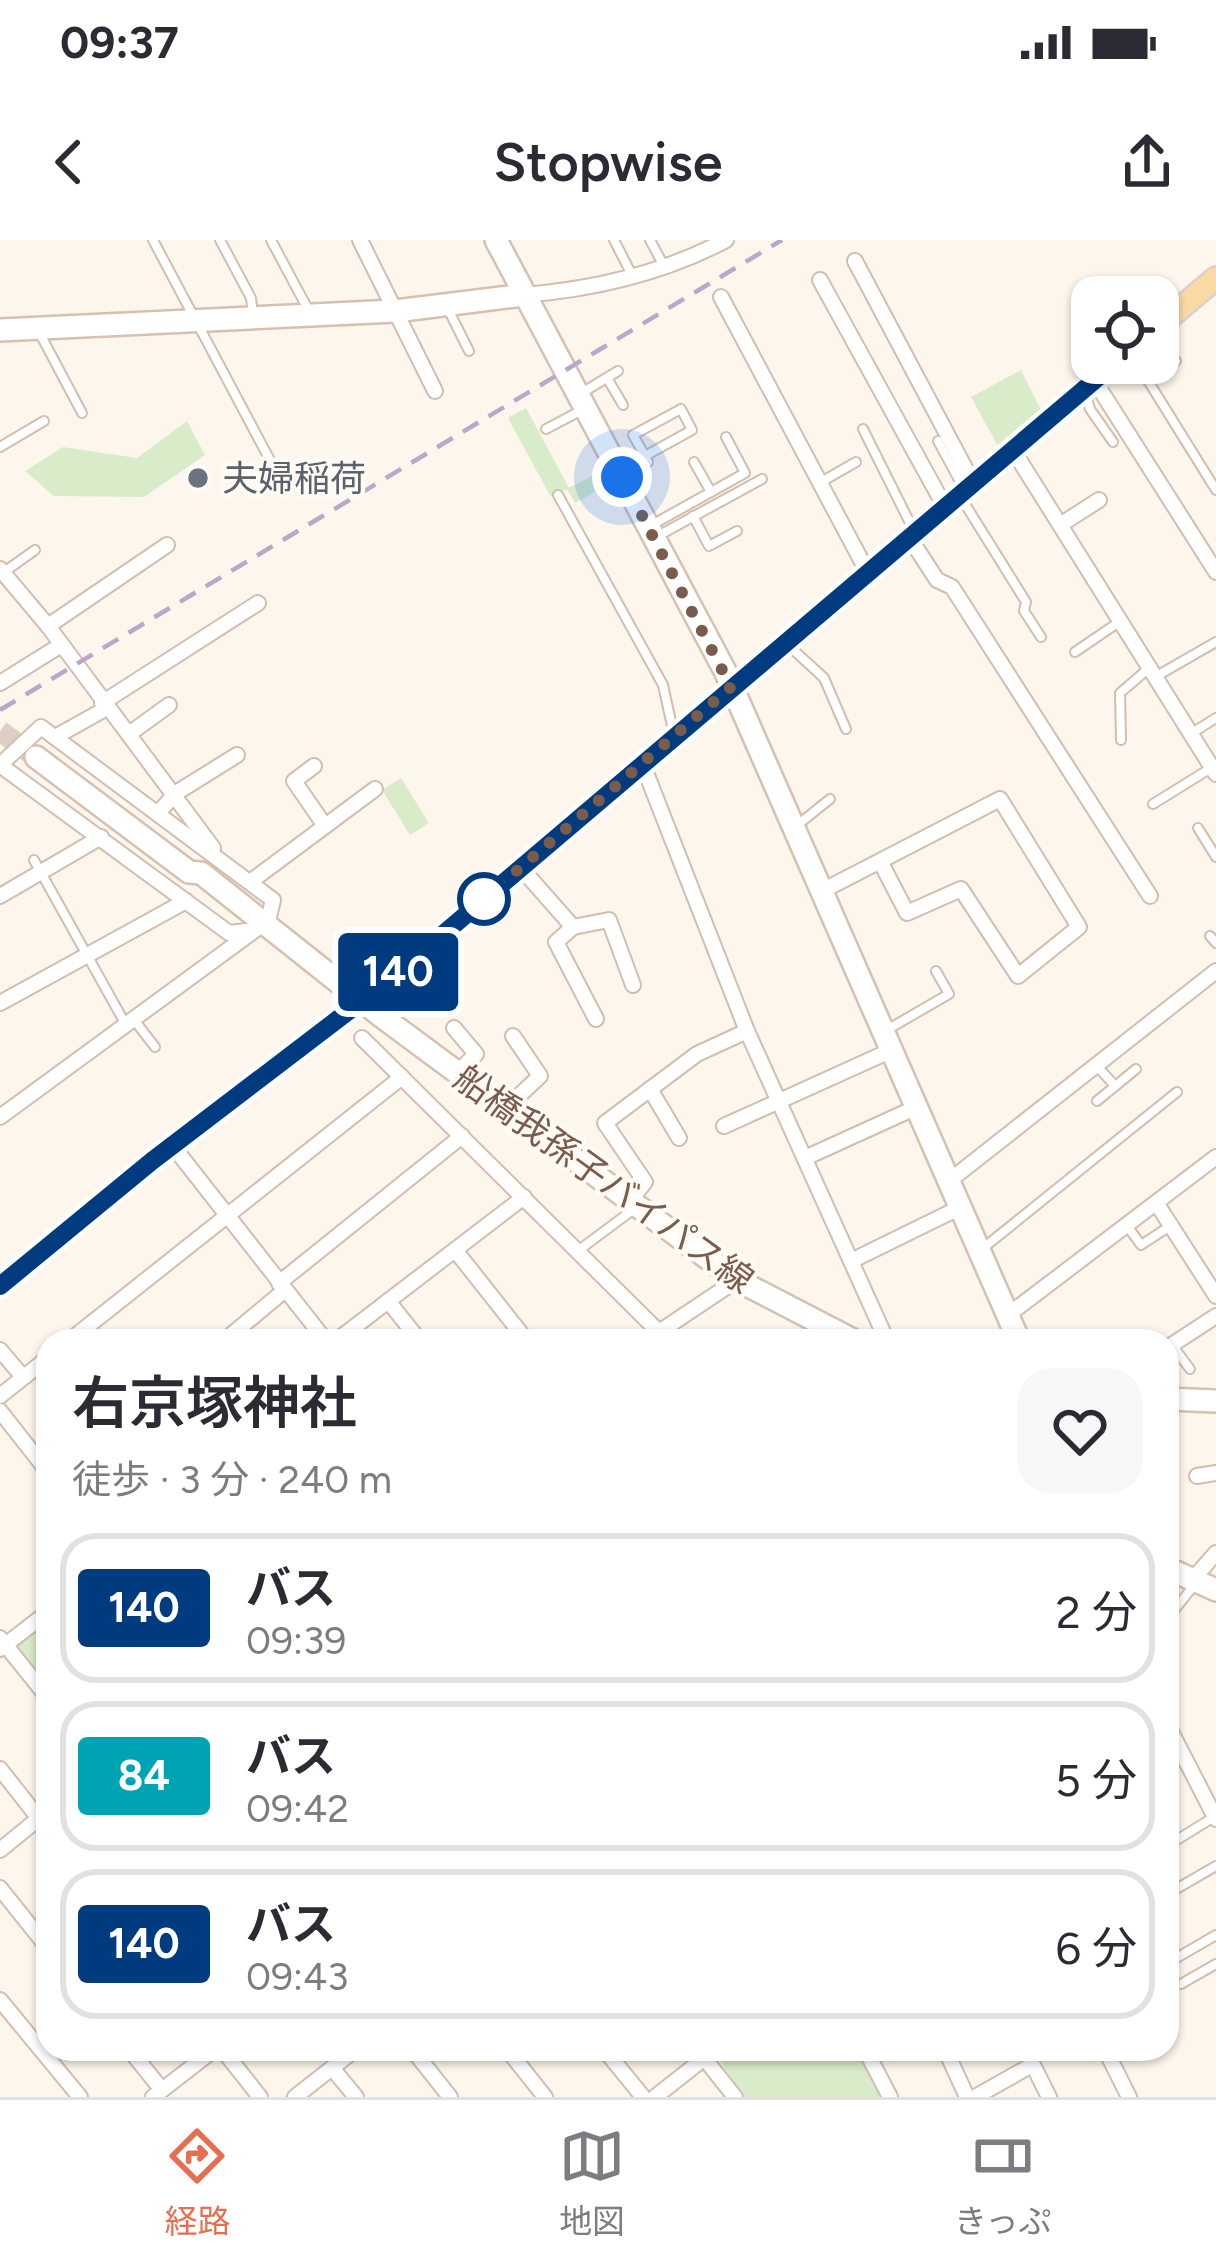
<!DOCTYPE html>
<html lang="ja">
<head>
<meta charset="utf-8">
<style>
	:root { --surface:#fff; --page:#f7f7f7; --text:#2b2b33; --muted:#7c7c81; --line:#e1e1e2; --accent:#e76f51 }
	body { margin:0; font-family:Figtree,"Noto Sans JP",sans-serif; background:var(--page); color:var(--text); height:100vh; display:flex; flex-direction:column; font-size:45px; white-space:nowrap }
	* { box-sizing:border-box; margin:0 }
	p { font-size:39px; color:var(--muted) }
	.icon { flex:none; width:66px; height:66px; fill:none; stroke:currentColor; stroke-width:2; stroke-linecap:round; stroke-linejoin:round }
	.map { position:relative; flex:1; overflow:hidden }
	.sheet { position:absolute; left:36px; top:1089px; width:1143px; height:732px; display:flex; flex-direction:column; background:var(--surface); border-radius:36px; box-shadow:0 3px 9px #0004 }
	.sheet>* { flex:none }
	.badge { padding:0 24px; border-radius:9px; font-size:42px; line-height:78px }
	.fabs { position:absolute; left:1071px; top:36px; display:grid; gap:24px }
	.fabs a { display:grid; place-items:center; width:108px; height:108px; border-radius:24px; background:var(--surface); box-shadow:0 3px 9px #0004; font-size:60px }
	.you { position:absolute; width:60px; height:60px; margin:-30px; border:9px solid #fff; border-radius:50%; background:#1a73e8; box-shadow:0 0 0 18px #1a73e833 }
	.map>.badge { position:absolute; translate:-50% -50%; box-shadow:0 0 0 6px #fff }
	.round { display:grid; place-items:center; flex:none; width:126px; height:126px; border-radius:36px; background:var(--page) }
	.head { display:flex; align-items:center; justify-content:space-between; height:204px; padding:0 36px }
	h1 { font-size:57px; font-weight:600; line-height:90px }
	ul { padding:0; list-style:none }
	li { display:flex; align-items:center; gap:36px; height:150px; margin:0 24px 18px; padding:0 12px; border:6px solid var(--line); border-radius:36px }
	li div { flex:1 }
	li b { display:block; font-size:45px }
	li em { font-style:normal }
	li .badge { min-width:132px; font-weight:700; text-align:center }
	.status { display:flex; justify-content:space-between; align-items:center; height:84px; padding:0 60px; background:var(--surface); direction:ltr }
	.status svg { height:33px; fill:currentColor }
	header { display:flex; justify-content:space-between; align-items:center; height:156px; padding:0 36px; background:var(--surface); font-size:54px; font-weight:600 }
	.tab-bar { display:flex; justify-content:space-around; align-items:center; height:168px; border-top:3px solid var(--line); background:var(--surface); font-size:33px; color:var(--muted) }
	.tab-bar a { display:grid; justify-items:center; gap:6px }
	.tab-bar .selected { color:var(--accent) }
	.map>svg:first-child { display:block }
	.green { fill:#d8ecc9 }
	.lines { fill:none; stroke-linecap:round; stroke-linejoin:round }
	.secondary-tunnel { stroke:#dcd0c4; stroke-width:21; stroke-dasharray:21 10; stroke-linecap:butt }
	.lane-casing { stroke:#d1beb0; stroke-width:12 }
	.street-casing { stroke:#d1beb0; stroke-width:18 }
	.secondary-casing { stroke:#d6c0b0; stroke-width:26 }
	.primary-casing { stroke:#dad1cd; stroke-width:26 }
	.lane { stroke:#fff; stroke-width:8 }
	.street { stroke:#fff; stroke-width:14 }
	.secondary { stroke:#fff; stroke-width:21 }
	.primary { stroke:#fbd9a5; stroke-width:21 }
	.rail { stroke:#b9a8c9; stroke-width:4.5; stroke-dasharray:18 12; stroke-linecap:butt }
	.line-casing { stroke:#fff; stroke-width:27 }
	.line { stroke:#003b80; stroke-width:18 }
	.walk { stroke:#7a5c4d; stroke-width:12; stroke-dasharray:0 21.6 }
	.worship-dot { fill:#6b7280; stroke:#fffaf3; stroke-width:4.5 }
	.stop-dot { fill:#fff; stroke:#003b80; stroke-width:6 }
	.labels { text-anchor:middle; dominant-baseline:central; stroke-width:9; stroke-linejoin:round; paint-order:stroke }
	.worship-label { font-size:36px; fill:#5b616d; stroke:#fffaf3; text-anchor:start }
	.street-label { font-size:36px; fill:#7a5c4d; stroke:#fffaf3 }
</style>
</head>
<body>
<div class="status"><b>09:37</b><svg viewBox="0 0 49 12"><path d="M0 12V9h3v3zM5 12V6h3v6zM10 12V3h3v9zM15 12V0h3v12zM26 1h20v11H26zM47 4h2v5h-2z"/></svg></div>
<header><svg class="icon" aria-label="back" viewBox="0 0 24 24"><path d="M15 5l-7 7 7 7"/></svg>Stopwise<svg class="icon" aria-label="share" viewBox="0 0 24 24"><path d="M12 15V3M7 8l5-5 5 5M5 13v7h14v-7"/></svg></header>
<div class="map">
<svg width="1216" height="1857" viewBox="0 0 1216 1857">
	<rect width="100%" height="100%" fill="#fdf6ec"/>
	<!-- green -->
	<g class="green">
		<polygon points="1021,130 1041,170 998,206 971,157"/>
		<polygon points="526,168 569,248 609,227 617,240 575,263 567,249 551,257 508,178"/>
		<polygon points="187,181 205,215 144,257 54,256 25,231 63,207 137,218"/>
		<polygon points="401,538 429,583 410,595 382,550"/>
		<polygon points="48,1381 48,1450 18,1412 20,1403"/>
		<polygon points="727,1809 861,1809 886,1857 744,1857 717,1817"/>
	</g>
	<g class="lines">
		<!-- secondary-tunnel -->
		<polyline class="secondary-tunnel" points="0,491 36,517"/>
		<defs>
			<g id="lane">
				<polyline points="153,0 272,224"/>
				<polyline points="220,0 251,58 253,75"/>
				<polyline points="271,0 310,73"/>
				<polyline points="614,0 632,35"/>
				<polyline points="650,0 664,26"/>
				<polyline points="447,67 469,111"/>
				<polyline points="38,90 82,173"/>
				<polyline points="1137,123 1216,250"/>
				<polyline points="607,138 623,165"/>
				<polyline points="1148,141 1176,121"/>
				<polyline points="1085,150 1090,169 1113,202"/>
				<polyline points="580,154 618,131"/>
				<polygon points="681,169 692,190 645,216 633,195"/>
				<polyline points="546,189 584,169"/>
				<polyline points="863,189 914,291"/>
				<polyline points="938,201 964,249"/>
				<polyline points="0,207 44,181"/>
				<polyline points="694,222 711,252"/>
				<polyline points="623,236 648,222 645,216"/>
				<polyline points="821,242 856,222"/>
				<polyline points="558,255 663,445 674,495"/>
				<polyline points="960,256 1026,362 1024,371 1041,397"/>
				<polyline points="693,276 709,306 737,291"/>
				<polyline points="650,286 745,233 726,197"/>
				<polyline points="656,297 762,239"/>
				<polyline points="4,332 35,310"/>
				<polyline points="787,404 824,438 846,489"/>
				<polyline points="1075,412 1119,382"/>
				<polyline points="1155,437 1216,402"/>
				<polyline points="1192,493 1216,478"/>
				<polyline points="1121,500 1120,453 1148,429"/>
				<polyline points="1153,564 1211,528"/>
				<polyline points="795,587 830,559"/>
				<polyline points="1198,588 1216,617"/>
				<polyline points="34,620 126,785"/>
				<polyline points="1210,696 1216,703"/>
				<polyline points="135,781 155,807"/>
				<polyline points="885,791 949,754 936,731"/>
				<polyline points="1098,827 1115,846"/>
				<polyline points="1097,861 1136,829"/>
				<polyline points="1128,987 1141,1005 1164,990"/>
				<polyline points="982,1009 1177,852"/>
				<polyline points="579,1010 634,969"/>
				<polyline points="1172,1105 1190,1129"/>
				<polyline points="1167,1379 1196,1343"/>
				<polyline points="1167,1606 1214,1577"/>
				<polyline points="1171,1652 1216,1626"/>
				<polyline points="1173,1720 1216,1695"/>
				<polyline points="1181,1744 1216,1724"/>
			</g>
			<g id="street">
				<polyline points="360,0 435,151"/>
				<polyline points="855,21 973,243"/>
				<polyline points="820,40 945,267"/>
				<path d="M524,55C595,49 664,33 726,0"/>
				<polyline points="721,57 868,333"/>
				<polyline points="1094,140 1216,332"/>
				<polyline points="1013,210 1216,534"/>
				<polyline points="1060,285 1099,260"/>
				<polyline points="909,297 937,340 952,347 1150,656"/>
				<polyline points="0,329 48,386 167,305"/>
				<polyline points="48,386 213,608"/>
				<polyline points="0,443 61,405"/>
				<polyline points="102,463 258,363"/>
				<polyline points="129,494 169,465"/>
				<polyline points="55,497 107,468"/>
				<polyline points="643,525 747,791 887,1101"/>
				<polyline points="314,526 294,541 325,586"/>
				<polyline points="158,573 176,553 237,515"/>
				<polyline points="521,628 573,687 609,680 633,745"/>
				<polyline points="250,642 375,549"/>
				<polyline points="822,651 1000,559 1079,687 1018,736 961,649 907,673 880,621"/>
				<polyline points="0,656 101,597"/>
				<polyline points="573,687 556,702 596,779"/>
				<polyline points="255,690 229,693 0,525 41,487 273,660 267,685"/>
				<polyline points="0,763 186,661"/>
				<polyline points="454,788 476,814 458,832"/>
				<polyline points="362,798 668,1101"/>
				<polyline points="650,849 679,898"/>
				<polyline points="506,868 540,836 513,796"/>
				<polyline points="0,877 255,690"/>
				<polyline points="724,886 892,810"/>
				<polyline points="172,905 326,1101"/>
				<polyline points="807,917 917,867"/>
				<polyline points="949,941 1216,731"/>
				<polyline points="630,961 645,942 605,883 697,814 747,791"/>
				<polyline points="1157,964 1216,1056"/>
				<polyline points="455,1010 527,1101"/>
				<polyline points="851,1021 961,967"/>
				<polyline points="279,1043 462,896"/>
				<polyline points="388,1061 420,1101"/>
				<polyline points="1008,1075 1216,917"/>
				<polyline points="659,1092 737,1040"/>
				<polyline points="69,1101 402,837"/>
				<polyline points="224,1101 285,1050"/>
				<polyline points="336,1101 524,957"/>
				<polyline points="1167,1108 1216,1076"/>
				<polyline points="0,1110 23,1137"/>
				<polyline points="0,1156 48,1118"/>
				<polyline points="0,1171 48,1232"/>
				<polyline points="1197,1236 1216,1233"/>
				<polyline points="1193,1339 1216,1313"/>
				<polyline points="0,1398 48,1458"/>
				<polyline points="0,1409 48,1372"/>
				<polyline points="1167,1484 1216,1579"/>
				<polyline points="0,1529 48,1590"/>
				<polyline points="0,1610 48,1571"/>
				<polyline points="0,1648 48,1708"/>
				<polyline points="0,1760 80,1857"/>
				<polyline points="129,1809 162,1850"/>
				<polyline points="222,1809 260,1857"/>
				<polyline points="412,1809 450,1857"/>
				<polyline points="507,1809 545,1857"/>
				<polyline points="604,1809 643,1857"/>
				<polyline points="697,1809 735,1857"/>
				<polyline points="865,1809 890,1857"/>
				<polyline points="945,1809 967,1857"/>
				<polyline points="1025,1809 1049,1857"/>
				<polyline points="1105,1809 1129,1857"/>
				<polyline points="332,1828 356,1857"/>
				<polyline points="153,1857 215,1809"/>
				<polyline points="295,1857 356,1809"/>
				<polyline points="655,1857 716,1809"/>
				<polyline points="975,1857 1032,1825"/>
			</g>
			<g id="secondary">
				<polyline points="496,0 726,433 1019,1101"/>
				<polyline points="0,90 395,71 524,55"/>
				<polyline points="36,517 189,632 201,633 381,776 737,1040 855,1101"/>
				<polyline points="1167,1159 1216,1161"/>
				<polyline points="1167,1328 1216,1350"/>
			</g>
			<g id="primary">
				<polyline points="1158,87 1216,38"/>
				<polyline points="0,1046 152,921 388,741 1115,123"/>
			</g>
		</defs>
		<!-- lane casing -->
		<use href="#lane" class="lane-casing"/>
		<!-- street casing -->
		<use href="#street" class="street-casing"/>
		<!-- secondary casing -->
		<use href="#secondary" class="secondary-casing"/>
		<!-- primary casing -->
		<use href="#primary" class="primary-casing"/>
		<!-- lane -->
		<use href="#lane" class="lane"/>
		<!-- street -->
		<use href="#street" class="street"/>
		<!-- secondary -->
		<use href="#secondary" class="secondary"/>
		<!-- primary -->
		<use href="#primary" class="primary"/>
		<!-- rail -->
		<polyline class="rail" points="0,470 782,0"/>
	</g>
	<g class="lines">
		<defs>
			<polyline id="line" points="0,1046 152,921 388,741 1115,123"/>
		</defs>
		<!-- line casing -->
		<use href="#line" class="line-casing"/>
		<!-- line -->
		<use href="#line" class="line"/>
		<!-- walk -->
		<polyline class="walk" points="484,659 731,447 622,237"/>
	</g>
	<!-- markers -->
	<circle class="worship-dot" cx="198" cy="238" r="12"/>
	<circle class="stop-dot" cx="484" cy="659" r="24"/>
	<g class="labels">
		<!-- worship labels -->
		<g class="worship-label">
			<text x="222" y="238">夫婦稲荷</text>
		</g>
		<!-- street labels -->
		<g class="street-label">
			<text transform="translate(604 939) rotate(36)">船橋我孫子バイパス線</text>
		</g>
	</g>
</svg>
<div class="fabs">
<a><svg class="icon" aria-label="locate" viewBox="0 0 24 24"><circle cx="12" cy="12" r="6"/><path d="M12 2v4M12 18v4M2 12h4M18 12h4"/></svg></a>
</div>
<div class="you" style="left:622px;top:237px"></div>
<b class="badge" style="left:398px;top:732px;background:#003b80;color:#fff">140</b>
<section class="sheet">
<div class="head"><div><h1>右京塚神社</h1><p>徒歩 · 3 分 · 240 m</p></div><a class="round"><svg class="icon" aria-label="heart" viewBox="0 0 24 24"><path d="M12 20l-8-8c-3-5 5-10 8-4 3-6 11-1 8 4z"/></svg></a></div>
<ul>
<li><span class="badge" style="background:#003b80;color:#fff">140</span><div><b>バス</b><p>09:39</p></div><em>2 分</em></li>
<li><span class="badge" style="background:#00a3b4;color:#fff">84</span><div><b>バス</b><p>09:42</p></div><em>5 分</em></li>
<li><span class="badge" style="background:#003b80;color:#fff">140</span><div><b>バス</b><p>09:43</p></div><em>6 分</em></li>
</ul>
</section>
</div>
<nav class="tab-bar">
<a class="selected"><svg class="icon" aria-label="directions" viewBox="0 0 24 24"><path d="M12 3l9 9-9 9-9-9zM9 14v-3h6M13 9l2 2-2 2"/></svg>経路</a>
<a><svg class="icon" aria-label="map" viewBox="0 0 24 24"><path d="M3 6l6-2 6 2 6-2v14l-6 2-6-2-6 2zM9 4v14M15 6v14"/></svg>地図</a>
<a><svg class="icon" aria-label="tickets" viewBox="0 0 24 24"><path d="M3 7h18v10H3zM15 7v10"/></svg>きっぷ</a>
</nav>
</body>
</html>
